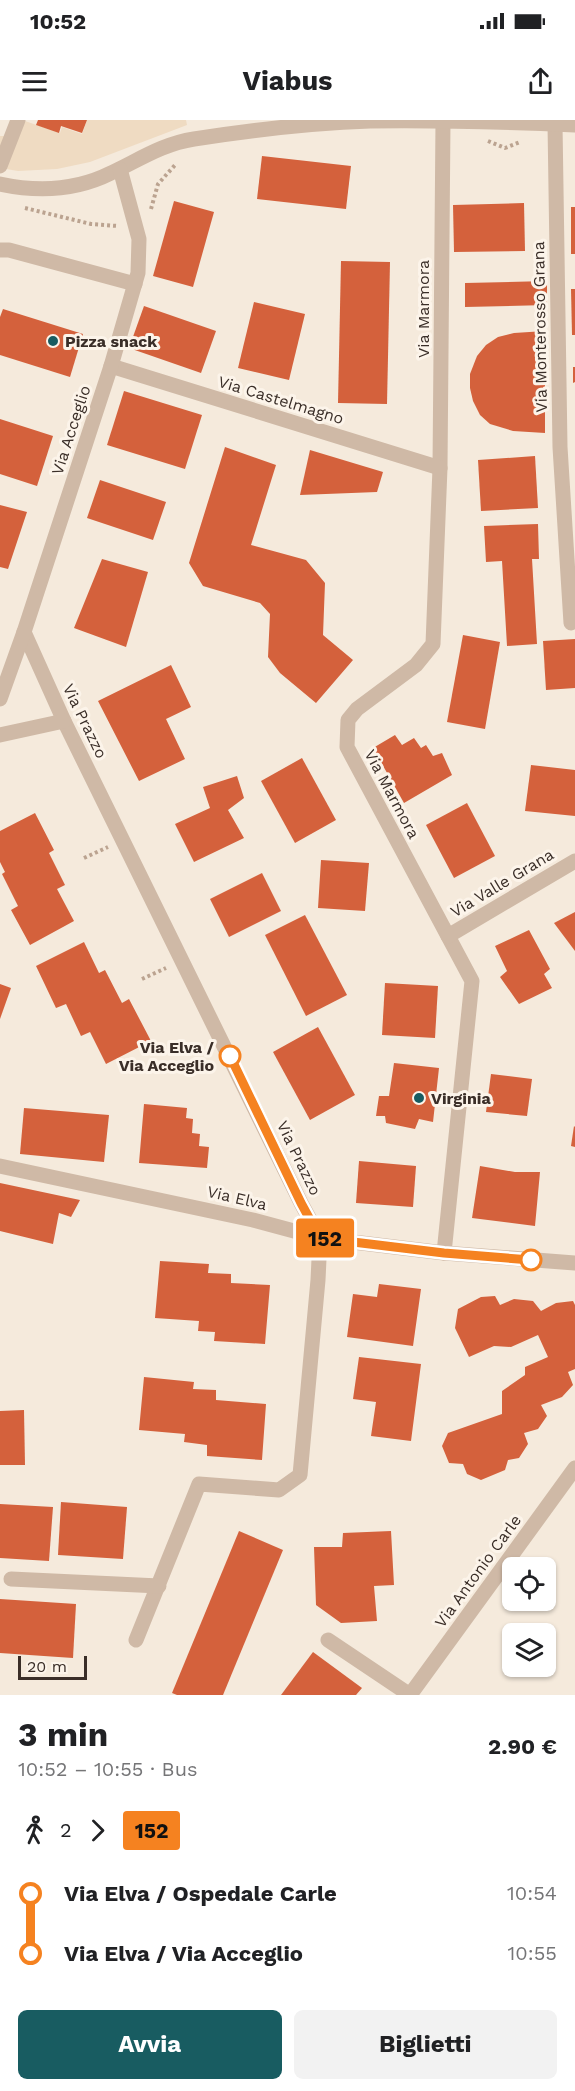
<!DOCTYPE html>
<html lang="it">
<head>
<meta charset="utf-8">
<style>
	:root { --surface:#fff; --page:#f2f2f2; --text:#202124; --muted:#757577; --accent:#185c61 }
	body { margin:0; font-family:"Work Sans",sans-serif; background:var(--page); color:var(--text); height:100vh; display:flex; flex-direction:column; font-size:22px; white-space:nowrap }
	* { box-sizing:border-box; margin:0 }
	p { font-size:20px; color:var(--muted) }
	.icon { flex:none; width:33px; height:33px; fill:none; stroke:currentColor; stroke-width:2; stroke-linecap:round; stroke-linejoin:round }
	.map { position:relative; height:1575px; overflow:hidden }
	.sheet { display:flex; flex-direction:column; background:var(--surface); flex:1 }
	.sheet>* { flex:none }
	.badge { padding:0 12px; border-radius:4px; font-size:21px; line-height:39px }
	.fabs { position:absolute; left:502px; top:1437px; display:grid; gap:12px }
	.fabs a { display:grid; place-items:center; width:54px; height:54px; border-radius:9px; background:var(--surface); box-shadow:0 2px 4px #0004; font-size:30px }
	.scale { position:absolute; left:18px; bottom:15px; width:69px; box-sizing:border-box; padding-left:6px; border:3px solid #3a2e28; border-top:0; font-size:16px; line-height:21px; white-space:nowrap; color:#3a2e28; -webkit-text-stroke:4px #fcf4ea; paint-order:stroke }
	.map>.badge { position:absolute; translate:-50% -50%; box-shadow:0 0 0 3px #fff }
	.legs { display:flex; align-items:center; gap:9px; height:66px; padding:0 18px; font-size:20px }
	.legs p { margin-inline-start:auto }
	.summary { display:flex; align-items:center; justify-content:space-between; height:102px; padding:0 18px }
	h1 { font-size:33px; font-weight:700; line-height:45px }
	.button { display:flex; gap:12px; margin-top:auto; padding:12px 18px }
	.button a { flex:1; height:69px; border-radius:9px; background:var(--accent); color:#fff; font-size:24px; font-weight:700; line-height:69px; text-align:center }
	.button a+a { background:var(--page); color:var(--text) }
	ul { padding:0 18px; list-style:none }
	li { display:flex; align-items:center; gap:21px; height:60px; font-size:22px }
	li i { display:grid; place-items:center; width:9px; height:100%; margin:0 8px; background:currentColor }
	li i::after { content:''; width:15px; height:15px; margin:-8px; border:4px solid; border-radius:50%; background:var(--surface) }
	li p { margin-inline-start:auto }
	li:first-child i { background:linear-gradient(#0000 50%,currentColor 0) }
	li:last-child i { background:linear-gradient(currentColor 50%,#0000 0) }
	.status { display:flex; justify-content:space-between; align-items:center; height:42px; padding:0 30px; background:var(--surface); direction:ltr }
	.status svg { height:16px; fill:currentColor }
	header { display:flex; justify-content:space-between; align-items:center; height:78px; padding:0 18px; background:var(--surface); font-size:27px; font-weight:700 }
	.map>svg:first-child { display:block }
	.plaza { fill:#efdbc2 }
	.building { fill:#d4613c }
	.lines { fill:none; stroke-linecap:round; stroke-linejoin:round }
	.path { stroke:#bba390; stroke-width:4; stroke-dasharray:3 3; stroke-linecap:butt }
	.minor { stroke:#cfb9a6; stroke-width:15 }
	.line-1-casing { stroke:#fff; stroke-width:14 }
	.line-1 { stroke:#f58220; stroke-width:9 }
	.poi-dot { fill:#185c61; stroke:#fcf4ea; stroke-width:2 }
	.stop-1-dot { fill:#fff; stroke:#f58220; stroke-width:3 }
	.labels { text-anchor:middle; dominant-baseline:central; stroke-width:6; stroke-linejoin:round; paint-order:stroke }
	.street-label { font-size:16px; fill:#3a2e28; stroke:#fcf4ea }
	.poi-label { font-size:16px; font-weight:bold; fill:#3a2e28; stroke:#fcf4ea; text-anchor:start }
	.stop-label { font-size:16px; font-weight:bold; fill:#3a2e28; stroke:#fcf4ea; text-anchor:end }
</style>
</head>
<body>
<div class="status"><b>10:52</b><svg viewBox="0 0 49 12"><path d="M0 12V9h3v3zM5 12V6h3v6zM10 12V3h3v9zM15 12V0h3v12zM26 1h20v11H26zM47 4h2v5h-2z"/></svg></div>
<header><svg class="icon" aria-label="menu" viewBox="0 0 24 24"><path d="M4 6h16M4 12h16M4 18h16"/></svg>Viabus<svg class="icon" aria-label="share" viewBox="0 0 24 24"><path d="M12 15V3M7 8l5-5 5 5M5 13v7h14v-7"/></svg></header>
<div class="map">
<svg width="575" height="1575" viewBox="0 0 575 1575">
	<rect width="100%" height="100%" fill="#f5eadc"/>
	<!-- plaza -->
	<polygon class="plaza" points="87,0 186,0 187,5 90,42 57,49 18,51 0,48 0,16 12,16 25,1 60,13 62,7 82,14"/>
	<!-- building -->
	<g class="building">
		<polygon points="38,0 87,0 82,13 61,6 59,13 36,5"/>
		<polygon points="262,36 351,46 346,89 257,79"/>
		<polygon points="174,81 214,92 193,167 153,156"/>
		<polygon points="524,83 525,131 454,132 453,85"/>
		<rect x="571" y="87" width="4" height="47"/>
		<polygon points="341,141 390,142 387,284 338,283"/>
		<polygon points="547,161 547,185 465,187 465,163"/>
		<polygon points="571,169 575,169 575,215 572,215"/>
		<polygon points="254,182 305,194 289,260 238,248"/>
		<polygon points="144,186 216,211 201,253 129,228"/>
		<polygon points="3,189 83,214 70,257 0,235 0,197"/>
		<polygon points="545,211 545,313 513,311 490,304 480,295 473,281 470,268 470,254 477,236 486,225 498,217 514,213"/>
		<polygon points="573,247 575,247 575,262 573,263"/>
		<polygon points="124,271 202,295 185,349 107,325"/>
		<polygon points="0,299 53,316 37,366 0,354"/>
		<polygon points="225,327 276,345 251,425 306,440 325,463 323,515 353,540 316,583 280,553 268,537 270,494 260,483 203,466 189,443"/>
		<polygon points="310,330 383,352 377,372 300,375"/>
		<polygon points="535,336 538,388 481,391 478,340"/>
		<polygon points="100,360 166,382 153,420 87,398"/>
		<polygon points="0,385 27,392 8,449 0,447"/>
		<polygon points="538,404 539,439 532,439 537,524 507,526 502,441 486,442 484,406"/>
		<polygon points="102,439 148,452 126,527 74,508"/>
		<polygon points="463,515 500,522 485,609 447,602"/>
		<polygon points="575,519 575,568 546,570 543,521"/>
		<polygon points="171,545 191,587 166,599 185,639 139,661 98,581"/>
		<polygon points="395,615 402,625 414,618 421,628 426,625 433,636 442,633 452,655 404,683 373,628"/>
		<polygon points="302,638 336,700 295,723 261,661"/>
		<polygon points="531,645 575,650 575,696 525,691"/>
		<polygon points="237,656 244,678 228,690 244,718 194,742 175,704 210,688 203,667"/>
		<polygon points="467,683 495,736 454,758 426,705"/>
		<polygon points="35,693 54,730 49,733 65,765 57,769 74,801 30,825 11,790 18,786 2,754 5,752 0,742 0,711"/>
		<polygon points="321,740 369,743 365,791 318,788"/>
		<polygon points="262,753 281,791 229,817 210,779"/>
		<polygon points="575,792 575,831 554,803"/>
		<polygon points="305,795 347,875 306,896 265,815"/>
		<polygon points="529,810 550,849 544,854 552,868 519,884 500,857 507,851 495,826"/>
		<polygon points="84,822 99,853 105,850 122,883 129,879 151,921 106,944 90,912 81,916 66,884 56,888 36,846"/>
		<polygon points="385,863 438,866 435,918 382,915"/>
		<polygon points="0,864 11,868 0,899"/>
		<polygon points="318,907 355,975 310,1000 273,932"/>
		<polygon points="394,943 439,948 433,1002 419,999 415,1009 386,1003 385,996 376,996 379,976 389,976"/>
		<polygon points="491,954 532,959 527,996 486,992"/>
		<polygon points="144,984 187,988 186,998 193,999 192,1013 200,1014 199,1026 209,1027 207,1048 139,1043"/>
		<polygon points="24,988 109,995 104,1042 20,1034"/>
		<polygon points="574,1006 575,1007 575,1027 571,1026"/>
		<polygon points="359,1041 416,1046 413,1087 356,1083"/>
		<polygon points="480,1046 515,1052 540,1052 535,1106 472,1098"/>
		<polygon points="0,1063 80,1080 71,1097 59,1093 53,1124 0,1111"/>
		<polygon points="160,1141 209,1144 208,1153 231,1154 231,1163 270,1165 265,1224 214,1221 215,1212 198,1211 199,1201 155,1198"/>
		<polygon points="379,1164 421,1169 413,1226 347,1217 353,1174 377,1177"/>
		<polygon points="495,1176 500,1185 514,1179 533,1181 541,1191 556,1183 573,1181 575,1185 575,1249 568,1252 573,1265 562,1277 541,1285 547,1296 538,1309 524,1313 528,1324 519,1338 508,1340 505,1350 481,1360 467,1354 463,1344 449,1343 442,1326 448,1313 502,1294 502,1271 525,1255 525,1247 548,1237 538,1215 511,1227 494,1226 469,1237 455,1208 458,1189 481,1177"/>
		<polygon points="359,1237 421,1244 411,1321 371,1316 376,1282 353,1279"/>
		<polygon points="144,1257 194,1262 193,1269 216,1270 216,1280 266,1284 262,1340 207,1336 207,1325 184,1322 185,1314 139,1310"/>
		<polygon points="24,1290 25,1345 0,1345 0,1291"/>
		<polygon points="61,1382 127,1387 123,1439 58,1435"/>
		<polygon points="0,1384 53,1387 49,1441 0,1438"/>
		<polygon points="239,1411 283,1430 223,1575 177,1575 172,1573"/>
		<polygon points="391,1411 394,1465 374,1466 377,1501 341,1503 316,1485 314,1427 342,1427 343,1413"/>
		<polygon points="0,1479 76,1484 73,1538 0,1533"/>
		<polygon points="313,1532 362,1568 356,1575 281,1575"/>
	</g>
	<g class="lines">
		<!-- path -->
		<g class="path">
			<polyline points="488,21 505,28 520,22"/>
			<polyline points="25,88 91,104 118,106"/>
			<polyline points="151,89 158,64 175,45"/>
			<polyline points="84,738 108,727"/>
			<polyline points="142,859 166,848"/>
		</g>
		<!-- minor -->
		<g class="minor">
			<polyline points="443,1 440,348 433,524 416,545 357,589 348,600 347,627 472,861 444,1133"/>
			<polyline points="555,4 560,327 571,503"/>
			<polyline points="0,46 18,0"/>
			<path d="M0,64C37,72 75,71 111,53C139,40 162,24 194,19C252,10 311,3 370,1C438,0 507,2 575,5"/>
			<polyline points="0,130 9,130 135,164"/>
			<polyline points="111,246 440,348"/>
			<polyline points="24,512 64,601 301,1083 320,1118 318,1160 300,1355 279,1370 199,1364 136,1520"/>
			<polyline points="0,579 24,512 111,246 138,153 139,119 120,49"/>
			<polyline points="0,615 64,601"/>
			<polyline points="448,816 575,741"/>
			<polyline points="0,1046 253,1100 320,1118 444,1133 575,1143"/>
			<polyline points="11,1459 159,1466"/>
			<polyline points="328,1520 410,1575"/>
			<polyline points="410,1575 575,1348"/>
		</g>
	</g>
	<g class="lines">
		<defs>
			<polyline id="line-1" points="230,936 301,1083 320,1118 444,1133 531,1140"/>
		</defs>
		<!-- line-1 casing -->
		<use href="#line-1" class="line-1-casing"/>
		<!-- line-1 -->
		<use href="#line-1" class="line-1"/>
	</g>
	<!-- markers -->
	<g class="poi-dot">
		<circle cx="53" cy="221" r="6"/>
		<circle cx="419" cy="978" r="6"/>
	</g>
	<g class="stop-1-dot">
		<circle cx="230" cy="936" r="10"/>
		<circle cx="531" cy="1140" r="10"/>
	</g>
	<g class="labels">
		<!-- street labels -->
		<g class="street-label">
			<text transform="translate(423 189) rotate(-90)">Via Marmora</text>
			<text transform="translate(540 207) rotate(-91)">Via Monterosso Grana</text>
			<text transform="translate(281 280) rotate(17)">Via Castelmagno</text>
			<text transform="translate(71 310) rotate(-72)">Via Acceglio</text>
			<text transform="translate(85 601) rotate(64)">Via Prazzo</text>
			<text transform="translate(392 674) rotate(62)">Via Marmora</text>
			<text transform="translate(502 763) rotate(-31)">Via Valle Grana</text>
			<text transform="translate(299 1038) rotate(64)">Via Prazzo</text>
			<text transform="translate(237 1078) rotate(13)">Via Elva</text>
			<text transform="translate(478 1451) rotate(-54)">Via Antonio Carle</text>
		</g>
		<!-- poi labels -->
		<g class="poi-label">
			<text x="65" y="221">Pizza snack</text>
			<text x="431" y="978">Virginia</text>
		</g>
		<!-- stop labels -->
		<g class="stop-label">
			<text x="214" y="927">Via Elva /<tspan x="214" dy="18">Via Acceglio</tspan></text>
		</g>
	</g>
</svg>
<div class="fabs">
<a><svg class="icon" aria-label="locate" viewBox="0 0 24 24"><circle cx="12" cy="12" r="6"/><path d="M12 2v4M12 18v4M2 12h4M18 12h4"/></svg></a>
<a><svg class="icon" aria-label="layers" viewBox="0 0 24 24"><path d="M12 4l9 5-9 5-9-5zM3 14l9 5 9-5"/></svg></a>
</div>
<div class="scale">20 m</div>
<b class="badge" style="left:325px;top:1118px;background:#f58220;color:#111">152</b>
</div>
<section class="sheet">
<div class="summary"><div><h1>3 min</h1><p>10:52 – 10:55 · Bus</p></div><b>2.90 €</b></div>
<div class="legs"><svg class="icon" aria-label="walk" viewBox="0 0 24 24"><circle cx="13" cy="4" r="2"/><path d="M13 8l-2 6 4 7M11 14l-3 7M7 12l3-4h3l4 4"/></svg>2<svg class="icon" aria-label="forward" viewBox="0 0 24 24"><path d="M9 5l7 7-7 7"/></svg><b class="badge" style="background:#f58220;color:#111">152</b></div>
<ul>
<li><i style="color:#f58220"></i><b>Via Elva / Ospedale Carle</b><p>10:54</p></li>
<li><i style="color:#f58220"></i><b>Via Elva / Via Acceglio</b><p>10:55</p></li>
</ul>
<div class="button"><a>Avvia</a><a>Biglietti</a></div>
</section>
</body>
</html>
